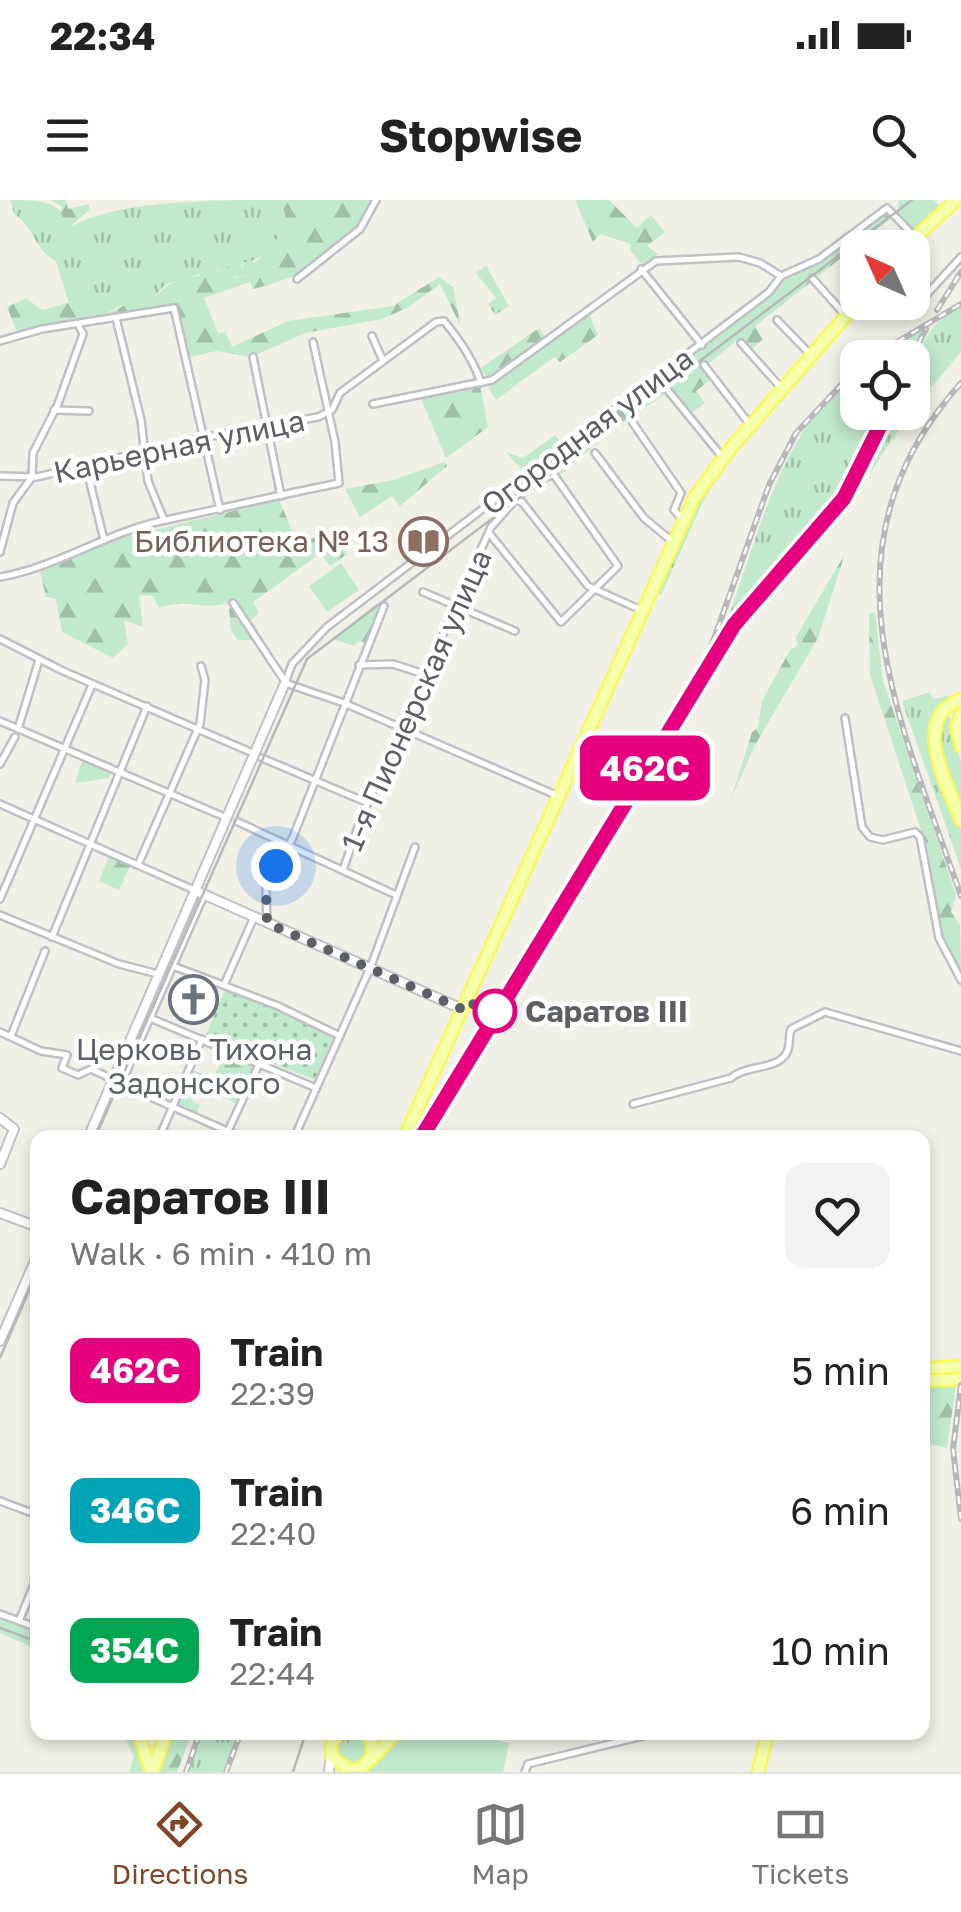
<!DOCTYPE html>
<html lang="en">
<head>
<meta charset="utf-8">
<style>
	:root { --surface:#fff; --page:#f2f2f2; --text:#222; --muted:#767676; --line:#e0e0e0; --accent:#804625 }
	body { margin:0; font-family:"Golos Text",sans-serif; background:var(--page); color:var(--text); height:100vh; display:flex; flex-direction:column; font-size:38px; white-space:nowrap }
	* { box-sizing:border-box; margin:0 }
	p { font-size:32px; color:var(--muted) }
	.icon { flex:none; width:55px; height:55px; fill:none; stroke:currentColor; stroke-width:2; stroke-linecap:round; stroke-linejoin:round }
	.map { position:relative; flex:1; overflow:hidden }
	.details { position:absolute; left:30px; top:930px; width:900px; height:610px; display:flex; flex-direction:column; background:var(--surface); border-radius:20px; box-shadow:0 5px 15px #0003 }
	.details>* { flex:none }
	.badge { padding:0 20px; border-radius:15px; font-size:35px; line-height:65px }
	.needle { width:65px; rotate:315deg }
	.buttons { position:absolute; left:840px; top:30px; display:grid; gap:20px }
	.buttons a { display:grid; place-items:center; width:90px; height:90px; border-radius:20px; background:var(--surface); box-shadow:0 5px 15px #0003; font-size:50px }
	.you { position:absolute; width:50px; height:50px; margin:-25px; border:8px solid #fff; border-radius:50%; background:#1a73e8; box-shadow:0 0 0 15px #1a73e833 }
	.map>.badge { position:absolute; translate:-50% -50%; box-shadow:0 0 0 5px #fff }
	.round { display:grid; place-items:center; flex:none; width:105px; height:105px; border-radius:20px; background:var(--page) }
	.headline { display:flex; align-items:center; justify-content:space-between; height:170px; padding:0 40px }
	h1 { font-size:48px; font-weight:700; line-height:75px }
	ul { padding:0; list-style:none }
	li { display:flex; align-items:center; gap:30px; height:140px; padding:0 40px }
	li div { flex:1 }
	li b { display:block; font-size:38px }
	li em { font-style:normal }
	li .badge { min-width:110px; font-weight:700; text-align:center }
	.status { display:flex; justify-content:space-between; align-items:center; height:70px; padding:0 50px; background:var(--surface); direction:ltr }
	.status svg { height:28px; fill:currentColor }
	header { display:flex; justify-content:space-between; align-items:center; height:130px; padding:0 40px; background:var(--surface); font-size:45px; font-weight:700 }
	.tab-bar { display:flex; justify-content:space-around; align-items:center; height:140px; border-top:2px solid var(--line); background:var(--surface); font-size:28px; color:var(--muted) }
	.tab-bar a { display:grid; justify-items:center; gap:5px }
	.tab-bar .active { color:var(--accent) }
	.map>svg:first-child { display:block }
	.grass { fill:url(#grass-tufts) }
	.forest { fill:url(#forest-firs) }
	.park { fill:url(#park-dots) }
	.pitch { fill:#c1e9cc }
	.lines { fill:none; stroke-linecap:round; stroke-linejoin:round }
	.street-casing { stroke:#bfc0c7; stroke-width:10 }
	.secondary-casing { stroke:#c0c1c9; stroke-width:12 }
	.primary-casing { stroke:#f9f956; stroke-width:15 }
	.street { stroke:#fff; stroke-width:5 }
	.secondary { stroke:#fff; stroke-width:8 }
	.primary { stroke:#f5ffac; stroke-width:10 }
	.tram { stroke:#b8b8ba; stroke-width:2.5 }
	.rail-casing { stroke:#b8b8ba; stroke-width:6 }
	.rail { stroke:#fff; stroke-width:2.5; stroke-dasharray:8; stroke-linecap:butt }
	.line-casing { stroke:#fff; stroke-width:22 }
	.line { stroke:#e6007e; stroke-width:15 }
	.walk { stroke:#5d5f67; stroke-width:10; stroke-dasharray:0 18 }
	.stop-dot { fill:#fff; stroke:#e6007e; stroke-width:5 }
	.labels { text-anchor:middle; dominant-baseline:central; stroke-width:9; stroke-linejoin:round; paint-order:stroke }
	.street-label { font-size:30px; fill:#5d5f67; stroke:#fff }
	.education-label { font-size:30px; fill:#785e54; stroke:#fff; text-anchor:end }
	.stop-label { font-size:30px; font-weight:bold; fill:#5d5f67; stroke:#fff; text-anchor:start }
	.worship-label { font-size:30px; fill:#5b616d; stroke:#fff }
</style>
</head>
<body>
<div class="status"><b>22:34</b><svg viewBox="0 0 49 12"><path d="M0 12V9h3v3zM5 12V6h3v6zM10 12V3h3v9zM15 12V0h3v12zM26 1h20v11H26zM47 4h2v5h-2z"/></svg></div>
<header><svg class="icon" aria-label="menu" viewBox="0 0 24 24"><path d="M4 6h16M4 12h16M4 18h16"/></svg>Stopwise<svg class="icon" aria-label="search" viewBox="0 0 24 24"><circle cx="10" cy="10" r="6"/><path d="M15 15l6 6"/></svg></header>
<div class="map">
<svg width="961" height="1572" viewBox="0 0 961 1572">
	<defs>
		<pattern id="grass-tufts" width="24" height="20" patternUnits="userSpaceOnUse" patternTransform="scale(2.5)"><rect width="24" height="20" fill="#c1e9cc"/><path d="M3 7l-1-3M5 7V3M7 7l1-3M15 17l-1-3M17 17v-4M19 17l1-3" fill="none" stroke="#a0c0a9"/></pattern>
		<pattern id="forest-firs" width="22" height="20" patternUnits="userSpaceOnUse" patternTransform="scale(2.5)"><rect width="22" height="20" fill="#c1e9cc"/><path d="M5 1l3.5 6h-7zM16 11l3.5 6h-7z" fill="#a0c0a9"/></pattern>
		<pattern id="park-dots" width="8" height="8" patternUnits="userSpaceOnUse" patternTransform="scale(2.5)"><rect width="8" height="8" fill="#c1e9cc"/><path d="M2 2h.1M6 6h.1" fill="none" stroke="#a0c0a9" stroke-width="1.8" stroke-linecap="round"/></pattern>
	</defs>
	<rect width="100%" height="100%" fill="#f0f0e6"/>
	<!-- grass -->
	<g class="grass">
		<path d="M10,0C40,0 59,0 71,27C117,0 215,0 276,0C303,24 267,59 241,65L249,74C236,81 228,74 216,69L166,84L147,104L119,106L104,115L70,107L56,61C34,50 34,26 14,14Z"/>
		<polygon points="486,66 509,106 495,115 488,104 496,98 476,73"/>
		<path d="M961,106V152L913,209C912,164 919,128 961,106Z"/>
		<polygon points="927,123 909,157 874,157"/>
		<path d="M857,170L858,212L884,213L841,296L754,393L714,451C759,351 768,245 857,170Z"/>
		<polygon points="894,213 910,213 870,273"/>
		<polygon points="593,221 526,274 506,252 523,258 555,235 562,243"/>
		<polygon points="748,236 706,295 661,395 654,393 701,294"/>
		<path d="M930,492L933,499L952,495C901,528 954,587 961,630C961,642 961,657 961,669L902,501Z"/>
		<polygon points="945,515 950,518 952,539 961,561 961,612 937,544"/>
		<polygon points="82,561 111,571 109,578 75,583"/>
		<polygon points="202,1533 238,1533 223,1572 189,1572"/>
		<circle cx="352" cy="1549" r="15"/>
	</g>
	<!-- forest -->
	<g class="forest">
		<polygon points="51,0 66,0 68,9 89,4 89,10 70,27 60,13 62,7"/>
		<path d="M276,0H375C345,49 308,76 253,89L250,82L204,98L218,133L226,132L232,147L288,121L393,106L439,77L453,87L461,127L440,84L407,108L382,119L305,133L251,157L216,151L190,157L178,109L170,105L18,134L7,107L26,98L42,110L67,103L104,115L134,101L147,104C165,87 175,76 199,76L204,66L222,72L229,66L234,78L246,76L242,62H256C272,44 300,22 276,0Z"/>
		<polygon points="575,0 609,0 637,28 651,15 665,32 647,46 658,54 643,66 630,50 631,44 600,34 593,42"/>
		<polygon points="899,0 934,0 940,7 914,29 897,14"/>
		<polygon points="889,12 893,17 755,126 763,139 748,153 737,140 708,164 716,175 696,191 705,203 690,214 666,193 611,231 558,277 547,273 519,296 511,294 784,81"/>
		<polygon points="589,113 598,135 560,162 554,157 496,200 488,187"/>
		<polygon points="539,128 545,137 487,178 481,168"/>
		<polygon points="480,185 488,227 446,258 420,196"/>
		<polygon points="445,262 447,266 400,306 392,296 360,317 345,289 393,280"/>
		<path d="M279,300L298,343L317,337L333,339L347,354L330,366L321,353L253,402L259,413L251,420L258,430L255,440H238L231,430L229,409L237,404V398C211,415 188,396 159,408L152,395L139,396L143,427L124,420L128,444L113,458L62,432L56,399L46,397L40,372L108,341Z"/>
		<polygon points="845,354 818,438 755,545 731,599 752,532 758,528 762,501 790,450 798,446 796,437"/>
		<polygon points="376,404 382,408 367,443 358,441 354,446 333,439"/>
		<polygon points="869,413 875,413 883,481 956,695 951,712 960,725 961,774 941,735 930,693 929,654 870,475"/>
		<polygon points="110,654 131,664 119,690 99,681"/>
		<polygon points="226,851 255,865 238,904 207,891"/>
		<polygon points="190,869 203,874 192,901 200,905 197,914 175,902"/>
		<polygon points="922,1184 956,1184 947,1248 923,1242"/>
		<polygon points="0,1417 37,1430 37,1449 0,1433"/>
		<polygon points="123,1533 134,1533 147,1572 129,1572 134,1557"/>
		<polygon points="173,1533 192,1533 177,1572 159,1572"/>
	</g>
	<!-- park -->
	<polygon class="park" points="225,789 334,835 315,880 205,837"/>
	<!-- pitch -->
	<g class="pitch">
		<polygon points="341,363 359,390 327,412 309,386"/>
		<polygon points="401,1533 469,1533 509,1543 503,1572 363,1572"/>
	</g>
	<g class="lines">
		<defs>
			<g id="street">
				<polyline points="641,69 702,145"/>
				<polyline points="812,78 846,116"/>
				<polyline points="297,79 360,29 376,0"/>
				<polyline points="918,104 961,57"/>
				<polyline points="116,118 141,220 148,281 164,320"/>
				<polyline points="777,120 810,154"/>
				<polyline points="372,136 383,161"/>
				<polyline points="0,141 42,129 174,108 220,310"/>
				<polyline points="741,143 782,189"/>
				<polyline points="253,157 281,296"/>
				<polyline points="704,165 751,226"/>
				<polyline points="666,188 723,258"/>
				<polyline points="373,204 492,180 656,61 739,57 760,63 781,76"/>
				<polyline points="54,210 89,211"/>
				<polyline points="633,223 681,293 674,310 683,320"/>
				<polyline points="595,253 644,318 673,342"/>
				<polyline points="86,266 104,340"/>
				<path d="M0,276L37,277L201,238L318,217L332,210L340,193L436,122L444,121C459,139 474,161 481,183"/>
				<polyline points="502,296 522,302 588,386 641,410"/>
				<polyline points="0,352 13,303 32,277 33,253 58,204 83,134 79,126"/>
				<path d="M0,377C58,367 109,331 166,320C223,308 280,295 339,283L335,242L313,142"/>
				<polyline points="423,392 515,431"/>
				<polyline points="233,403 284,480"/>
				<polyline points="0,439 63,471 255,554"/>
				<polyline points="359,465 393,464 424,474"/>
				<polyline points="285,483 292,464 327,427 769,92 781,76 819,59 887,8 914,36"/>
				<polyline points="285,483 344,503 558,596"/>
				<polyline points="845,518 862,627 870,637 883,640 915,632 920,637 939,738 961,780"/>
				<polyline points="0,521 227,618"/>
				<polyline points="18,529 39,460"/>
				<polyline points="262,558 368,603"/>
				<polyline points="0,564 15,537"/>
				<polyline points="0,604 194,690"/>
				<polyline points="238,622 396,695"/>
				<polyline points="138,665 200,524 205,480 201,466"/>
				<path d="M344,667L362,616L491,327C507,310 531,277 554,275L618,366L561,422L489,333"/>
				<polyline points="204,695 121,884 243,938"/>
				<polyline points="0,699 92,485"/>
				<polyline points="0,715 119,764 158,774"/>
				<polyline points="267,723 266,689 293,637 384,406"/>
				<polyline points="52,737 147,506"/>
				<polyline points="173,766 278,806 340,836"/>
				<polyline points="224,785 254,717"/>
				<polyline points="150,818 316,888"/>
				<polyline points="0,832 41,851 67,855 62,868 78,875 91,869 112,879"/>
				<polyline points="11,836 45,751"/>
				<path d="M633,904L731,878C745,865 776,870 786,854C791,847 788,837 791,829L825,812L961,851"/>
				<polyline points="228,931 260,862"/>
				<polyline points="159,938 202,839"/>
				<polyline points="294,938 371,766 415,647"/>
				<polyline points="0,1301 38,1315"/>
				<polyline points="0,1414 38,1428"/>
				<polyline points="19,1421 38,1375"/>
				<polyline points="525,1572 528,1564 659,1532"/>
			</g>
			<g id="secondary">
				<polyline points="194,690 462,809"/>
				<polyline points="0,918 14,929 0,964"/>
				<polyline points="88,938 285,483"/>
				<polyline points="0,1013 38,1027"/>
				<polyline points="0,1141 38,1054"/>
				<polyline points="329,1572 331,1553"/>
			</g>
			<g id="primary">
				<polyline points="904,48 956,0"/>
				<path d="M961,499C909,519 948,584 961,620"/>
				<polyline points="961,514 956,527 961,546"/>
				<polyline points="404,938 694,298 731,248 858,102"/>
				<polyline points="922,1169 961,1166"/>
				<polyline points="922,1181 961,1179"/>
				<polyline points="138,1532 151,1571"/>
				<polyline points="339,1532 331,1545 332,1557 350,1570 362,1568 372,1556 372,1542 365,1532"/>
				<polyline points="372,1558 397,1532"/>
				<polyline points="152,1572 167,1532"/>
				<polyline points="758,1572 768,1532"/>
			</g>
		</defs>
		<!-- street casing -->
		<use href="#street" class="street-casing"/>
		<!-- secondary casing -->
		<use href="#secondary" class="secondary-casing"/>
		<!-- primary casing -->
		<use href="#primary" class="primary-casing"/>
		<!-- street -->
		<use href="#street" class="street"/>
		<!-- secondary -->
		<use href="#secondary" class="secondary"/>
		<!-- primary -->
		<use href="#primary" class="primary"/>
		<!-- tram -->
		<g class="tram">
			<polyline points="95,938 307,459 912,0"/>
			<polyline points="0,1158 38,1070"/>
			<polyline points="0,1428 38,1442"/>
			<polyline points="293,1572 306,1532"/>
		</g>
		<defs>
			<g id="rail">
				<polyline points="937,110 961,72"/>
				<polyline points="870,158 961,104"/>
				<polyline points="911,158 926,129"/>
				<path d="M961,183C813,348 900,519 961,696"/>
				<polyline points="726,438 756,395 844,298 887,212"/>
				<polyline points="415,938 706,461 769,285 796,233 858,167"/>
				<polyline points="961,1185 953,1249 961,1319"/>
				<polyline points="186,1572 200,1532"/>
				<polyline points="226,1572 241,1532"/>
			</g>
		</defs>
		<!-- rail casing -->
		<use href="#rail" class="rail-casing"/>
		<!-- rail -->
		<use href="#rail" class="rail"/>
	</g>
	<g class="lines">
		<defs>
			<polyline id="line" points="421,938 734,425 844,298 887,212"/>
		</defs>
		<!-- line casing -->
		<use href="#line" class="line-casing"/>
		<!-- line -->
		<use href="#line" class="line"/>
		<!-- walk -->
		<polyline class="walk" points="276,666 266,689 267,723 462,809 466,802 495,811"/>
	</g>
	<!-- icons -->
	<defs>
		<symbol id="library-ring" viewBox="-11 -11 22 22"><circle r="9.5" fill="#fff" stroke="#8d6e63" stroke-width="1.5"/><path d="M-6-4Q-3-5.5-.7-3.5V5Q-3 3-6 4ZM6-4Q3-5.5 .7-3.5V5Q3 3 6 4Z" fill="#8d6e63"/></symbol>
		<symbol id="church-ring" viewBox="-11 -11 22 22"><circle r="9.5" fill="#fff" stroke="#6b7280" stroke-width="1.5"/><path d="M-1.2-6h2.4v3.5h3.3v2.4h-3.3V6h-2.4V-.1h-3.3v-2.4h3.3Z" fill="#6b7280"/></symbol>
	</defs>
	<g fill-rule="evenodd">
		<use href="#library-ring" x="396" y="314" width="55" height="55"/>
		<use href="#church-ring" x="166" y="772" width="55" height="55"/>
	</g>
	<!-- markers -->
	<circle class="stop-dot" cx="495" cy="811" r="20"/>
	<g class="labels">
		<!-- street labels -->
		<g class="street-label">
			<text transform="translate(587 231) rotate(-37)">Огородная улица</text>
			<text transform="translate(179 246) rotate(-12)">Карьерная улица</text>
			<text transform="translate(416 500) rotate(-66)">1-я Пионерская улица</text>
		</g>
		<!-- education labels -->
		<g class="education-label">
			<text x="389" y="341">Библиотека № 13</text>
		</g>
		<!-- stop labels -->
		<g class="stop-label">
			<text x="525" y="811">Саратов III</text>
		</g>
		<!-- worship labels -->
		<g class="worship-label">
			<text x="194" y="849">Церковь Тихона<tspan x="194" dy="34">Задонского</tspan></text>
		</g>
	</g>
</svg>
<div class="buttons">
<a><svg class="needle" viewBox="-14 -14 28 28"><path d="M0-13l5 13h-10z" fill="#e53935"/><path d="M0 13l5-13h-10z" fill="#767676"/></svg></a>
<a><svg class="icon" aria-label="locate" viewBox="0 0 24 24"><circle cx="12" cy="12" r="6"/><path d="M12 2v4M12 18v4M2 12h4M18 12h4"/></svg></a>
</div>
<div class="you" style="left:276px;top:666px"></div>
<b class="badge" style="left:645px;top:568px;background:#e6007e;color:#fff">462С</b>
<section class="details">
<div class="headline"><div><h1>Саратов III</h1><p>Walk · 6 min · 410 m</p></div><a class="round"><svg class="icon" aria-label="heart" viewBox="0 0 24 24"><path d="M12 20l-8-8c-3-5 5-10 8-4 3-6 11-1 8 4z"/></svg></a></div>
<ul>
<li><span class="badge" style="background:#e6007e;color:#fff">462С</span><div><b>Train</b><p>22:39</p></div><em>5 min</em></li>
<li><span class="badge" style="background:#00a3b4;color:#fff">346С</span><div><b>Train</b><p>22:40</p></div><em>6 min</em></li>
<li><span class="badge" style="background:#00a651;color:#fff">354С</span><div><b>Train</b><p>22:44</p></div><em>10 min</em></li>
</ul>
</section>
</div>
<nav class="tab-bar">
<a class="active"><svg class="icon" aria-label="directions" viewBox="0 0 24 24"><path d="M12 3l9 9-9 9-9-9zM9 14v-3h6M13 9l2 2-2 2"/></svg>Directions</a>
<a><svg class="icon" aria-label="map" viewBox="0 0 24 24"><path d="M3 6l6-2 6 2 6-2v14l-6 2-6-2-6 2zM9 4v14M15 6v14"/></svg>Map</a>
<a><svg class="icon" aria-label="tickets" viewBox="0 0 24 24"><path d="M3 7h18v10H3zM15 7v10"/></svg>Tickets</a>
</nav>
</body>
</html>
